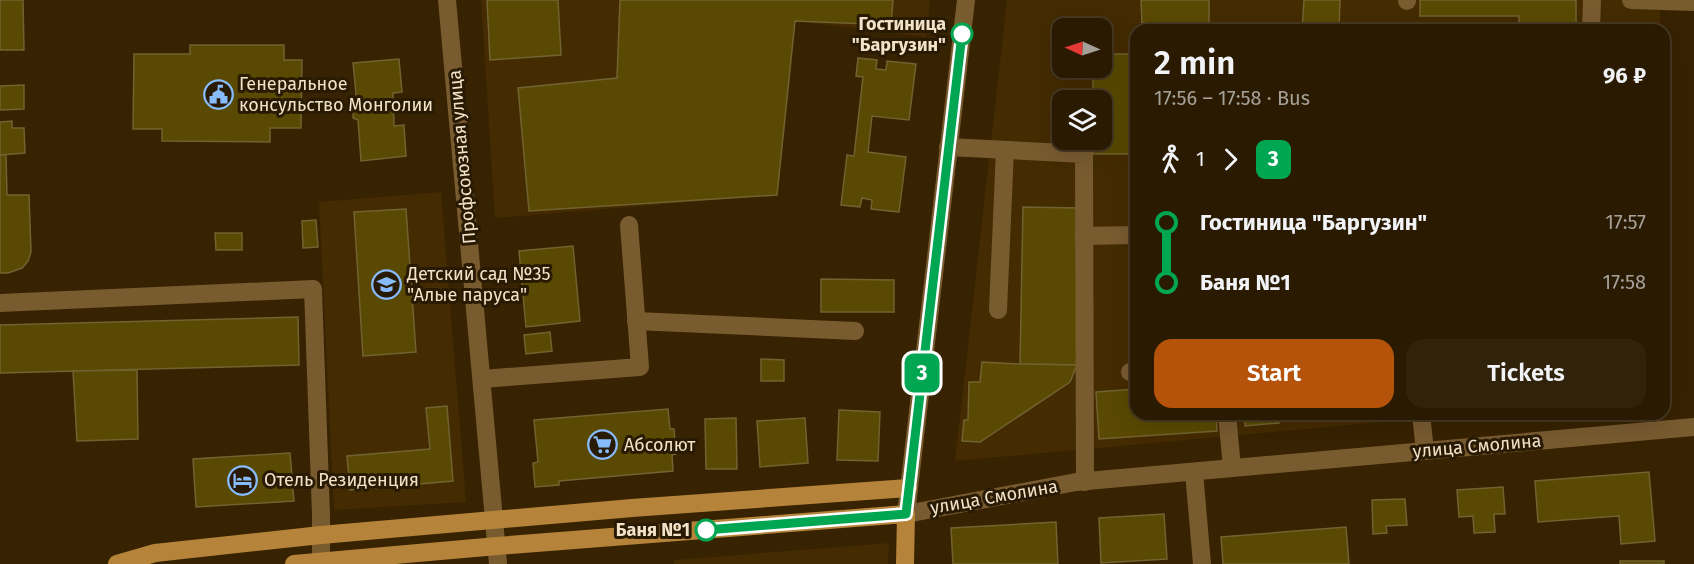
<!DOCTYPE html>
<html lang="en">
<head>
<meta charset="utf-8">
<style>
	:root { --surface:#291a01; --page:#31230b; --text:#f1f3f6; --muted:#a5a199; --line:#453823; --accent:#b45309 }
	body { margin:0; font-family:"Fira Sans",sans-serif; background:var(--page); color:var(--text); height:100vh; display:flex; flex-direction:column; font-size:22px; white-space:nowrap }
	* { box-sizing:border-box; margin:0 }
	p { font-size:20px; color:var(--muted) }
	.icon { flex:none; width:33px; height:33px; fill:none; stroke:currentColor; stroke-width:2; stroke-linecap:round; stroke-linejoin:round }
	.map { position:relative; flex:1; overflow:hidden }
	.sheet { position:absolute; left:1130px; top:24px; width:540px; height:396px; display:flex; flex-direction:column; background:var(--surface); border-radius:18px; box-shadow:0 6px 24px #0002,0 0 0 2px var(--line) }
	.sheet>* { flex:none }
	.badge { padding:0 12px; border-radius:9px; font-size:21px; line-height:39px }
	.needle { width:39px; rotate:273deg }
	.buttons { position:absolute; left:1052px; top:18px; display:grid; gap:12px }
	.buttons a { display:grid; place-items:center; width:60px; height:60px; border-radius:12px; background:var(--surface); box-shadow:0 6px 24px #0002,0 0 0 2px var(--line); font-size:30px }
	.map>.badge { position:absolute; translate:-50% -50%; box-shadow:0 0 0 3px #fff }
	.legs { display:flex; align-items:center; gap:9px; height:66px; padding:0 24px; font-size:20px }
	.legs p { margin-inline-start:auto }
	.headline { display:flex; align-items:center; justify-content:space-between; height:102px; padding:0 24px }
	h1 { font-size:33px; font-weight:600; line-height:45px }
	.primary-button { display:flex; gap:12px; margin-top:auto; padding:12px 24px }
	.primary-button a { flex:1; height:69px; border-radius:18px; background:var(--accent); color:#fff; font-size:24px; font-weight:600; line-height:69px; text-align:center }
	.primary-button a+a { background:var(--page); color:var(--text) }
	ul { padding:0 24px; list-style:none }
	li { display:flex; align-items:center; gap:21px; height:60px; font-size:22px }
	li i { display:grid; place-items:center; width:9px; height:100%; margin:0 8px; background:currentColor }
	li i::after { content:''; width:15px; height:15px; margin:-8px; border:4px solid; border-radius:50%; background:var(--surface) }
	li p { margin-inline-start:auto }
	li:first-child i { background:linear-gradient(#0000 50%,currentColor 0) }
	li:last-child i { background:linear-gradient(currentColor 50%,#0000 0) }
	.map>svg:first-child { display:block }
	.built { fill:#442b01; fill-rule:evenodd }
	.building { fill:#594902; stroke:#716331; stroke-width:1.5 }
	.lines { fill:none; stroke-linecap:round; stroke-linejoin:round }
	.minor { stroke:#795b30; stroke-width:18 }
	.major { stroke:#b5843a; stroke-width:18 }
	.line-1-casing { stroke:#fff; stroke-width:14 }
	.line-1 { stroke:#00a651; stroke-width:9 }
	.stop-1-dot { fill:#fff; stroke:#00a651; stroke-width:3 }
	.labels { text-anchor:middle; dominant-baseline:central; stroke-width:6; stroke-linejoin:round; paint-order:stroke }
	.stop-label { font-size:18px; font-weight:bold; fill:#f3e2cb; stroke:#291a04; text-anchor:end }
	.poi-label { font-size:18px; fill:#f3e2cb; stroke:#291a04; text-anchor:start }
	.street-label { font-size:18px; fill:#f3e2cb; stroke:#291a04 }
</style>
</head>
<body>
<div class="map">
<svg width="1694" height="564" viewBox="0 0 1694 564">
	<rect width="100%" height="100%" fill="#372201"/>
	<!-- built -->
	<g class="built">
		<polygon points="481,0 930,0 926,37 795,21 777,195 495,218"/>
		<path d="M1007,0H1660V30H1136V414H1472L955,461ZM1062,28H1101V68H1062ZM1062,100H1101V140H1062Z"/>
		<polygon points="441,192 466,502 334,510 319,202"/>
		<polygon points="889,543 888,564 674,564 674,560"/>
	</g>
	<!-- building -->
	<g class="building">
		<polygon points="0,0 23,0 24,50 0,50"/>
		<polygon points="487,0 558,0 561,55 490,60"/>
		<polygon points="620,0 893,0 891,25 795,21 777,195 529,211 518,88 617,78"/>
		<polygon points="1141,0 1209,0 1209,23 1142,23"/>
		<polygon points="1304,0 1340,0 1339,30 1302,30"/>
		<polygon points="1420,0 1576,0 1576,30 1519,30 1519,16 1420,16"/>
		<rect x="1142" y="23" width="53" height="7"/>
		<polygon points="1600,24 1643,25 1643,30 1600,30"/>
		<polygon points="190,45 284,45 284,60 302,60 301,128 270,128 270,142 162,141 162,129 133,129 134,54 190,54"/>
		<polygon points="1101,54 1136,54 1136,154 1093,154 1093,140 1101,140 1101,100 1093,100 1093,68 1101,68"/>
		<polygon points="858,58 877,60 876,69 886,70 887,61 916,64 909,120 872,116 868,152 906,157 899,212 871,209 872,200 862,198 860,207 841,205 847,155 854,156 863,77 856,76"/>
		<polygon points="399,59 402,92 393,93 394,126 404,125 406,156 361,161 358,120 353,118 353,106 357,104 353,63"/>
		<polygon points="24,85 24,109 0,110 0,86"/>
		<polygon points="12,121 12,128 24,128 25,153 0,155 0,122"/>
		<polygon points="0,155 6,155 7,195 29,195 31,252 28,261 22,268 8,273 0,273"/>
		<polygon points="1023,207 1080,208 1077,365 1020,364"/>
		<polygon points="406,209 416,352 363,356 354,212"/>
		<polygon points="316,220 318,247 303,248 302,221"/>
		<polygon points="215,233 242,233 242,250 216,250"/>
		<polygon points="573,246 580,321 526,327 519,251"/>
		<polygon points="821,279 894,280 894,312 821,312"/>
		<polygon points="298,317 299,365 0,373 0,325"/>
		<polygon points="550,332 552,351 526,354 524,335"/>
		<polygon points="761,359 784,360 784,381 761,381"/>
		<polygon points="982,362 1020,364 1077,365 1070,382 980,442 962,441 964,420 968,420 969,382 980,382"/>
		<polygon points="137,370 138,439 77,441 73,371"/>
		<polygon points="1136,389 1136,414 1216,414 1217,431 1099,439 1096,392"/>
		<polygon points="447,406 453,481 350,490 347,456 430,449 426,408"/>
		<polygon points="668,409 670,429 674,429 676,454 672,455 673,471 559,481 559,485 535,487 533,463 538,462 534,420"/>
		<polygon points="839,410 880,412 878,461 837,460"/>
		<polygon points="1245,414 1279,414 1279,423 1245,426"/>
		<polygon points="1309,414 1344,414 1344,417 1310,420"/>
		<polygon points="736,418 737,469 706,469 705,419"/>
		<polygon points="805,418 808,463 760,467 757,421"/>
		<polygon points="290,453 294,501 196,507 193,459"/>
		<polygon points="1649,472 1655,541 1621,544 1619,516 1538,522 1535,481"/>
		<polygon points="1503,487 1505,514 1494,514 1495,532 1474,533 1473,516 1459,517 1457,490"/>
		<polygon points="1405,499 1407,525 1386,526 1387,533 1373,534 1372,500"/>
		<polygon points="1164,514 1167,559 1101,563 1099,518"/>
		<polygon points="1056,522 1058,564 953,564 951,528"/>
		<polygon points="1346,527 1349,564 1223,564 1221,537"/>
		<rect x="1620" y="561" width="44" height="3"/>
	</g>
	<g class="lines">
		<!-- minor -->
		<g class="minor">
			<polyline points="447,0 498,564"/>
			<polyline points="966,0 906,514 1076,482 1694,427"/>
			<polyline points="1631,0 1694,2"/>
			<polyline points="1407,1 1407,0"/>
			<polyline points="1591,30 1592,0"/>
			<polyline points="948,147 1084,154 1085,482"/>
			<polyline points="1084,236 1136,235"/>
			<polyline points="0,303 313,289 321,515 321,561"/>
			<polyline points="998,310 1005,150"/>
			<polyline points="636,321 855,331"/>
			<polyline points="1130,372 1136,371"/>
			<polyline points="482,379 640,367 629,225"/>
			<polyline points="1227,414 1232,468"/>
			<polyline points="1421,414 1425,451"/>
			<polyline points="1194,472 1202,564"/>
		</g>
		<!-- major -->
		<g class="major">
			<polyline points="117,564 155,553 321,535 632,508 908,488"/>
			<polyline points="294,564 497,546 906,514 905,564"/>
		</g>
	</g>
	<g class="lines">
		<defs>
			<polyline id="line-1" points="706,530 906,514 962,34"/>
		</defs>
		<!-- line-1 casing -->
		<use href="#line-1" class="line-1-casing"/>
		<!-- line-1 -->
		<use href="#line-1" class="line-1"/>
	</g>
	<!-- icons -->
	<defs>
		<symbol id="civic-ring" viewBox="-11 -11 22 22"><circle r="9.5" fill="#291a04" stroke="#87bbfb" stroke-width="1.5"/><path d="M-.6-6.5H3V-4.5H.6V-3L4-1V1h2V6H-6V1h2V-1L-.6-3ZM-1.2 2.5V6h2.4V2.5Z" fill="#87bbfb"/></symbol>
		<symbol id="school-ring" viewBox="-11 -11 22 22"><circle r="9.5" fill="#291a04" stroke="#87bbfb" stroke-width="1.5"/><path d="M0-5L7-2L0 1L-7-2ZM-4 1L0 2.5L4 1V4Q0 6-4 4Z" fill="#87bbfb"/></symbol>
		<symbol id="supermarket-ring" viewBox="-11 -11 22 22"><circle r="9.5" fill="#291a04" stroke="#87bbfb" stroke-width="1.5"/><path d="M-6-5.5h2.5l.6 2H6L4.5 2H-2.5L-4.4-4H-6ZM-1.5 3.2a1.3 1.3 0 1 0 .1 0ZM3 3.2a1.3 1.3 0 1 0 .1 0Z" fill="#87bbfb"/></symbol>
		<symbol id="hotel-ring" viewBox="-11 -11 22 22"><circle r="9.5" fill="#291a04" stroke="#87bbfb" stroke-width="1.5"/><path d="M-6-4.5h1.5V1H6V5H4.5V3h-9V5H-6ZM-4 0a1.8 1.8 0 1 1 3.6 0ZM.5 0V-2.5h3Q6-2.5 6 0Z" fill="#87bbfb"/></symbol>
	</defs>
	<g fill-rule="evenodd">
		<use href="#civic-ring" x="202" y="78" width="33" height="33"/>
		<use href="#school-ring" x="370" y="268" width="33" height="33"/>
		<use href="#supermarket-ring" x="586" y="428" width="33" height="33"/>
		<use href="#hotel-ring" x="226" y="464" width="33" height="33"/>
	</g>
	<!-- markers -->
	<g class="stop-1-dot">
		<circle cx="962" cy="34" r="10"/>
		<circle cx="706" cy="530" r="10"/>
	</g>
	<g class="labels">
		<!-- stop labels -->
		<g class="stop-label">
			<text x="946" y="24">Гостиница<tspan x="946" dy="21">"Баргузин"</tspan></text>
			<text x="690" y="530">Баня №1</text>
		</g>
		<!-- poi labels -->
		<g class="poi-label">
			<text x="239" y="84">Генеральное<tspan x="239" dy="21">консульство Монголии</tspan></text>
			<text x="407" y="274">Детский сад №35<tspan x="407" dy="21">"Алые паруса"</tspan></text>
			<text x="624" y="445">Абсолют</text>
			<text x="264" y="480">Отель Резиденция</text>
		</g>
		<!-- street labels -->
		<g class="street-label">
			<text transform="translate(462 157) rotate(-95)">Профсоюзная улица</text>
			<text transform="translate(1477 446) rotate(-5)">улица Смолина</text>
			<text transform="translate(994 497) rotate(-10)">улица Смолина</text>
		</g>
	</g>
</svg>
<div class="buttons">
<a><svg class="needle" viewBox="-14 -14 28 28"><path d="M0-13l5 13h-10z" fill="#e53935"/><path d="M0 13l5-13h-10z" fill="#a5a199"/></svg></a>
<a><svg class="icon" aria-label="layers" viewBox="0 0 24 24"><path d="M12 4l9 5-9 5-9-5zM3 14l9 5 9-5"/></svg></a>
</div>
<b class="badge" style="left:922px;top:373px;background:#00a651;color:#fff">3</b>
<section class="sheet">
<div class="headline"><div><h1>2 min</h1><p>17:56 – 17:58 · Bus</p></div><b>96 ₽</b></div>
<div class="legs"><svg class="icon" aria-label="walk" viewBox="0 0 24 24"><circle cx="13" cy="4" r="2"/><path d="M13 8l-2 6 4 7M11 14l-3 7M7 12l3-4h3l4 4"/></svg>1<svg class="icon" aria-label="forward" viewBox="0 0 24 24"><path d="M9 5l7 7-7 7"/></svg><b class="badge" style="background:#00a651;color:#fff">3</b></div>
<ul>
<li><i style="color:#00a651"></i><b>Гостиница &quot;Баргузин&quot;</b><p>17:57</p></li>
<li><i style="color:#00a651"></i><b>Баня №1</b><p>17:58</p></li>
</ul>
<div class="primary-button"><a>Start</a><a>Tickets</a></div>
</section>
</div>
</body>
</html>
